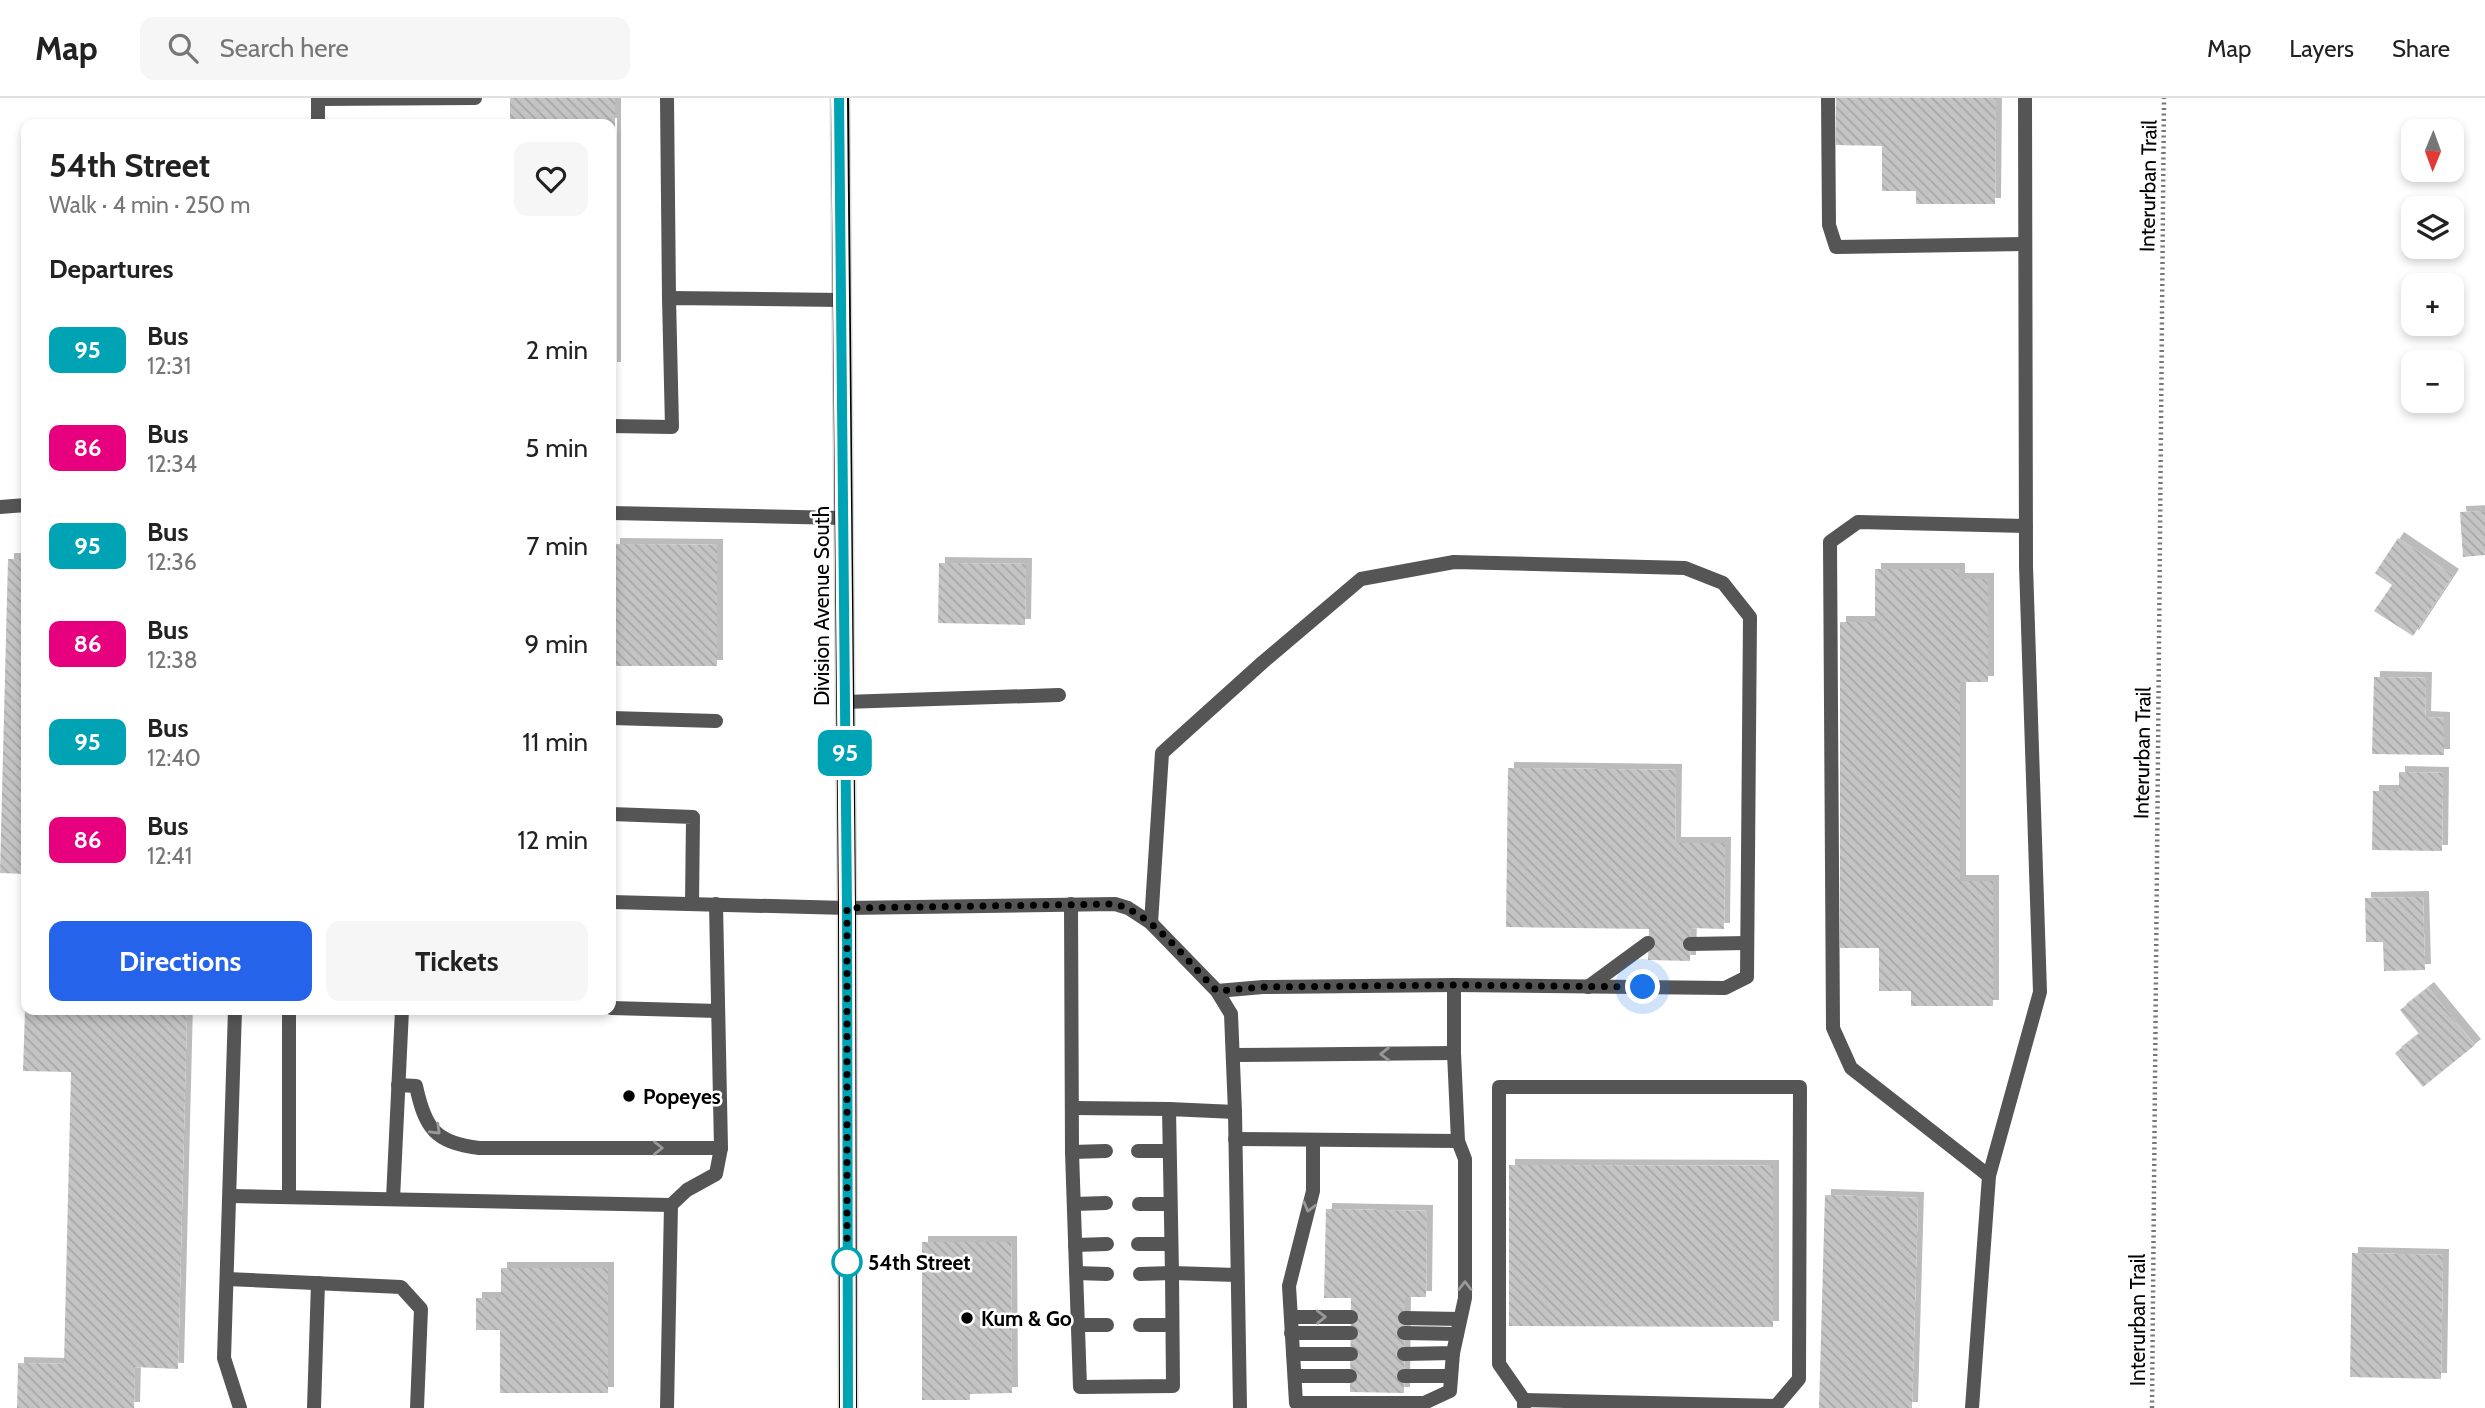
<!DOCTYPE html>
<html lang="en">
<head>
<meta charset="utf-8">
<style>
	:root { --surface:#fff; --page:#f6f6f6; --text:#222; --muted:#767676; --line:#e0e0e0; --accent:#2563eb }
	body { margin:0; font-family:Cabin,sans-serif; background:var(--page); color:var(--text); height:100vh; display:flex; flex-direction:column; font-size:26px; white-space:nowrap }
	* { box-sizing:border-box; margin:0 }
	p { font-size:23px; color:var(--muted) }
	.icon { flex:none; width:38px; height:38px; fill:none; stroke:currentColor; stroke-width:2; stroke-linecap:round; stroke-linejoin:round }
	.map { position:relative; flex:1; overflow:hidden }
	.panel { position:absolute; left:21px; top:21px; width:595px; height:896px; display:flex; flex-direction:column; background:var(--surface); border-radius:14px; box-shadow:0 4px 10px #0003 }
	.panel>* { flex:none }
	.badge { padding:0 14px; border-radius:10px; font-size:24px; line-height:46px }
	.needle { width:46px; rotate:181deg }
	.buttons { position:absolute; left:2401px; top:21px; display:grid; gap:14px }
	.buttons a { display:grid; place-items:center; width:63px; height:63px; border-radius:14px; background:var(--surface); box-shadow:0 4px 10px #0003; font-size:35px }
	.you { position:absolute; width:35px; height:35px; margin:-18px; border:5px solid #fff; border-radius:50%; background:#1a73e8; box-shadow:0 0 0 10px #1a73e833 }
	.map>.badge { position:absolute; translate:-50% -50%; box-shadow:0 0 0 4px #fff }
	h2 { padding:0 28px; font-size:26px; line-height:63px }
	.round { display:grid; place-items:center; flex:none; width:74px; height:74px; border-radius:14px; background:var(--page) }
	.overview { display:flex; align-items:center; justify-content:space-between; height:119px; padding:0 28px }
	h1 { font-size:33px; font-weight:700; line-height:52px }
	.action { display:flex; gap:14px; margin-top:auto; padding:14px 28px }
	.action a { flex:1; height:80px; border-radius:14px; background:var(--accent); color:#fff; font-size:28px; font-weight:700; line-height:80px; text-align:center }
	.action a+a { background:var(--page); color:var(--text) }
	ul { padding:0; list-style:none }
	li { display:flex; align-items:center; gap:21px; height:98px; padding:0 28px }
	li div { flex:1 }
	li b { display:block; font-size:26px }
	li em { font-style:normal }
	li .badge { min-width:77px; font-weight:700; text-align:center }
	header { display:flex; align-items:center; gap:42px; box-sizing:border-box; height:98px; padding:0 35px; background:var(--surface); border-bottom:2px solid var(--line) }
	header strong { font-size:33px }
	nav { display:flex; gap:38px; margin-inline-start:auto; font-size:24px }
	.search { width:490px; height:63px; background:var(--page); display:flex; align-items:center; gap:18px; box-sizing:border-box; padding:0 24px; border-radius:14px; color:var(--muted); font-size:26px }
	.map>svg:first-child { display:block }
	.building { fill:url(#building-back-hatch); filter:url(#shadow) }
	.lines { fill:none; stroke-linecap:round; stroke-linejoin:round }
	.primary-casing { stroke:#dbdbdb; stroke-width:21 }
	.path { stroke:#777; stroke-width:4.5; stroke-dasharray:2 3.5; stroke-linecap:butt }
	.lane { stroke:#555; stroke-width:14 }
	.primary { stroke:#000; stroke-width:18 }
	.oneway { stroke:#999 }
	.line-casing { stroke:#fff; stroke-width:16 }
	.line { stroke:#00a3b4; stroke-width:10 }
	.walk { stroke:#000; stroke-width:7; stroke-dasharray:0 12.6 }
	.poi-dot { fill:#000; stroke:#fff; stroke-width:2.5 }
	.stop-dot { fill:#fff; stroke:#00a3b4; stroke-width:3.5 }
	.labels { text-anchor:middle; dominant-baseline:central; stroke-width:5; stroke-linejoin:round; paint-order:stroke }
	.street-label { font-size:21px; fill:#000; stroke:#fff }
	.poi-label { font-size:21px; font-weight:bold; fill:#000; stroke:#fff; text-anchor:start }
	.stop-label { font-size:21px; font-weight:bold; fill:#000; stroke:#fff; text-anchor:start }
</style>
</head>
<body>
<header>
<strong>Map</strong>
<div class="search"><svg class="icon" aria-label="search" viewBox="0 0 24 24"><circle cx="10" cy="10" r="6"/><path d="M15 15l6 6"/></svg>Search here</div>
<nav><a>Map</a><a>Layers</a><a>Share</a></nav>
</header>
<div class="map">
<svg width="2485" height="1310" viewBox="0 0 2485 1310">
	<defs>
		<pattern id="building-back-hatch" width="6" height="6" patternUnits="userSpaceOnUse" patternTransform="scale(1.75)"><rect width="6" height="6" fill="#c4c4c4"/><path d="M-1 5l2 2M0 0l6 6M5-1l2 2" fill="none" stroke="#a7a7a7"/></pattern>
		<filter id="shadow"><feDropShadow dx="6" dy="-6" stdDeviation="0" flood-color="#0004"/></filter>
	</defs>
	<rect width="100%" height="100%" fill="#fff"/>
	<!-- building -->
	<g class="building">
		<polygon points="510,0 615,0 615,270 611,270 611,26 510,26"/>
		<polygon points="1836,0 1996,0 1995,106 1916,106 1916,93 1882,93 1882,48 1836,47"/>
		<polygon points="2485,413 2485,457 2463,459 2460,414"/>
		<polygon points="2398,440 2453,477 2413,538 2374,513 2392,487 2375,475"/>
		<polygon points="614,446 717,447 717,568 613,568"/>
		<polygon points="8,461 26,461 26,776 0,775"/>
		<polygon points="939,465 1026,466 1025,527 938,525"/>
		<polygon points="1875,471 1959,471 1959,481 1988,481 1988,584 1960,584 1960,783 1993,783 1993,908 1911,908 1911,893 1879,893 1879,850 1840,850 1840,524 1875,524"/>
		<polygon points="2374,579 2426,580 2425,619 2444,620 2444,657 2372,656"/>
		<polygon points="1508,670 1676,672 1675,745 1725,745 1724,831 1691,830 1690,863 1648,862 1649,831 1506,829"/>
		<polygon points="2399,674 2443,675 2442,753 2372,752 2373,693 2399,693"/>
		<polygon points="2423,799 2425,872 2384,873 2383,844 2366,844 2365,800"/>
		<polygon points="2428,890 2475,947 2423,989 2395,955 2419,936 2400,912"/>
		<polygon points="25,912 187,912 178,1271 135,1269 134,1310 17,1310 18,1265 64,1266 71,974 23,973"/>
		<polygon points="1509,1067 1773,1068 1773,1229 1509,1228"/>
		<polygon points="1825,1097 1918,1100 1912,1310 1819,1310"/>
		<polygon points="1326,1111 1427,1113 1426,1199 1405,1199 1404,1295 1350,1294 1351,1200 1324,1200"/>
		<polygon points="922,1144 1011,1144 1012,1295 970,1296 970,1302 922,1302"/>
		<polygon points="2352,1155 2443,1157 2441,1281 2350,1279"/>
		<polygon points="501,1170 608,1170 608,1295 500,1295 500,1232 476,1232 476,1200 501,1200"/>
	</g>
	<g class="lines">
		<defs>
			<polyline id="primary" points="840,0 847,810 848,1310"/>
		</defs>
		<!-- primary casing -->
		<use href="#primary" class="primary-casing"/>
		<!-- path -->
		<polyline class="path" points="2152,1310 2164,0"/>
		<!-- lane -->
		<g class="lane">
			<polyline points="667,0 669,200"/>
			<polyline points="1828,0 1829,127 1836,149 2025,146"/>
			<polyline points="318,26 318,1 475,0"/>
			<polyline points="611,328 672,329 669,200 841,202"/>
			<polyline points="0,409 26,407"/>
			<polyline points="611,415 843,420"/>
			<polyline points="844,604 1059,597"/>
			<polyline points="611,620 716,623"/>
			<polyline points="611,716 693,719 692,806"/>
			<polyline points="611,804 847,810 1115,806 1128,810 1151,825 1217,893 1231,916 1235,1014 1240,1310"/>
			<polyline points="1071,806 1072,1054 1080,1289 1173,1288 1172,1175 1237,1177"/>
			<polyline points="1151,825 1162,655 1263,564 1361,481 1454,464 1685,470 1723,485 1750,519 1747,879 1725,890 1454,887 1263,889 1217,893"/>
			<polyline points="1690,846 1747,845"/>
			<polyline points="1588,889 1648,845"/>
			<polyline points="611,910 718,913"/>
			<polyline points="235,912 224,1260 240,1310"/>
			<polyline points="1234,957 1454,955"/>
			<path d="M398,987L416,988C425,1030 435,1045 479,1050H721"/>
			<polyline points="1074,1010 1169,1011"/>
			<polyline points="1235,1041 1458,1043 1454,955 1454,887"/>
			<polyline points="1313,1042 1313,1093 1289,1188 1296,1305 1424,1305 1450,1293 1453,1255"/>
			<polyline points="1138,1053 1169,1053"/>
			<polyline points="1072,1054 1106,1053"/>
			<polyline points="1989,1078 1851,970 1833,930 1830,444 1858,424 2026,428"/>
			<polyline points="230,1098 671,1107"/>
			<polyline points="289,1099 289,912"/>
			<polyline points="393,1101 402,912"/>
			<polyline points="1074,1106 1106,1105"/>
			<polyline points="1139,1106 1170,1106"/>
			<polyline points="1138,1146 1171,1146"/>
			<polyline points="1075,1147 1107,1146"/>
			<polyline points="1076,1175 1107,1176"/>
			<polyline points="1140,1176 1172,1175 1169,1011 1235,1014"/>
			<polyline points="227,1181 401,1189 421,1211 417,1310"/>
			<polyline points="1291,1219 1351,1219"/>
			<polyline points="1405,1220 1460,1221"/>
			<polyline points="1078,1227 1107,1227"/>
			<polyline points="1140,1227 1172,1227"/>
			<polyline points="1291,1235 1351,1235"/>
			<polyline points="1404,1235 1457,1236"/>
			<polyline points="1293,1256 1351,1256"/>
			<polyline points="1404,1256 1453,1255 1465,1200 1465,1061 1458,1043"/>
			<polyline points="1295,1278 1350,1278"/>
			<polyline points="1404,1278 1451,1278"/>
			<polyline points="1524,1302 1499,1266 1499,989 1800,989 1799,1281 1776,1308"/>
			<polyline points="1524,1308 1524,1302 1776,1308 1776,1310"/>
			<polyline points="314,1310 318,1185"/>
			<polyline points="667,1310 671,1107 687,1092 716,1076 721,1050 716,806"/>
			<polyline points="1972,1310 1989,1078 2040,894 2026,468 2025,0"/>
		</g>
		<!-- primary -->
		<use href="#primary" class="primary"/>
	</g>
	<!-- one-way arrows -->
	<defs><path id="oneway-chevron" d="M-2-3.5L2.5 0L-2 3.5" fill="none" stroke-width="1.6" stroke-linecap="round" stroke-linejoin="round" transform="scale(1.75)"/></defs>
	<g class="oneway">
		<use href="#oneway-chevron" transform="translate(1385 956) rotate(179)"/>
		<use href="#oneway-chevron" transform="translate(436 1032) rotate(44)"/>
		<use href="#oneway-chevron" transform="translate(658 1050)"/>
		<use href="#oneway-chevron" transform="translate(1309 1109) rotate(105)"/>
		<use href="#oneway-chevron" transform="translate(1465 1188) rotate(-90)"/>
		<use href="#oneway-chevron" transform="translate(1321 1219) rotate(-1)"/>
	</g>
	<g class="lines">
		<defs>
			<polyline id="line" points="839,0 847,810 848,1310"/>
		</defs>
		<!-- line casing -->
		<use href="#line" class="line-casing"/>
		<!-- line -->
		<use href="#line" class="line"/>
		<!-- walk -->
		<path class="walk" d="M847,1164V1171V810L1115,806C1155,817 1187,864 1217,893L1264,889L1454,887L1643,889"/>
	</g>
	<!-- markers -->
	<g class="poi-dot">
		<circle cx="629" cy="998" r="7"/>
		<circle cx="967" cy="1220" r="7"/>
	</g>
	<circle class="stop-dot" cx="847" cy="1164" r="14"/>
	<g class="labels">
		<!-- street labels -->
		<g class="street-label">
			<text transform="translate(2148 88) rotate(-89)">Interurban Trail</text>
			<text transform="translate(821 508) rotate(-90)">Division Avenue South</text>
			<text transform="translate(2142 655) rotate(-89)">Interurban Trail</text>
			<text transform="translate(2137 1222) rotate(-90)">Interurban Trail</text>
		</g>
		<!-- poi labels -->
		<g class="poi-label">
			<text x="643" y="998">Popeyes</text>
			<text x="981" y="1220">Kum &amp; Go</text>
		</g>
		<!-- stop labels -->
		<g class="stop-label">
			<text x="868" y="1164">54th Street</text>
		</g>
	</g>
</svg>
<div class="buttons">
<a><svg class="needle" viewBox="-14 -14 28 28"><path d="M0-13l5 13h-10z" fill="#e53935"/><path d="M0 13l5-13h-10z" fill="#767676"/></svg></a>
<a><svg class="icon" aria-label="layers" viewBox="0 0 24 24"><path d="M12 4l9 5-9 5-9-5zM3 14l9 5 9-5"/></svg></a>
<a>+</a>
<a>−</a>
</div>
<div class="you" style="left:1643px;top:889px"></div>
<b class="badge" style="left:845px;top:655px;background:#00a3b4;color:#fff">95</b>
<section class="panel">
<div class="overview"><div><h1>54th Street</h1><p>Walk · 4 min · 250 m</p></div><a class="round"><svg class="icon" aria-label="heart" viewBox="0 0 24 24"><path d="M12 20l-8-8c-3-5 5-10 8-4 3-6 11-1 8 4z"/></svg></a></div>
<h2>Departures</h2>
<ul>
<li><span class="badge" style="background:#00a3b4;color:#fff">95</span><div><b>Bus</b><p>12:31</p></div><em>2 min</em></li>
<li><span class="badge" style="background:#e6007e;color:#fff">86</span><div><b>Bus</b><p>12:34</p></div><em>5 min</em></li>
<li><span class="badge" style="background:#00a3b4;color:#fff">95</span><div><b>Bus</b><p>12:36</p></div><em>7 min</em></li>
<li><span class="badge" style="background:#e6007e;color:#fff">86</span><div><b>Bus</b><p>12:38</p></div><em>9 min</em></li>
<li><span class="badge" style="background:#00a3b4;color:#fff">95</span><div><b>Bus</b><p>12:40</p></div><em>11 min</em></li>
<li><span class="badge" style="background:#e6007e;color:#fff">86</span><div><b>Bus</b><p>12:41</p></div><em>12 min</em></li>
</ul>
<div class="action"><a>Directions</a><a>Tickets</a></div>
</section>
</div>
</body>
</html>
